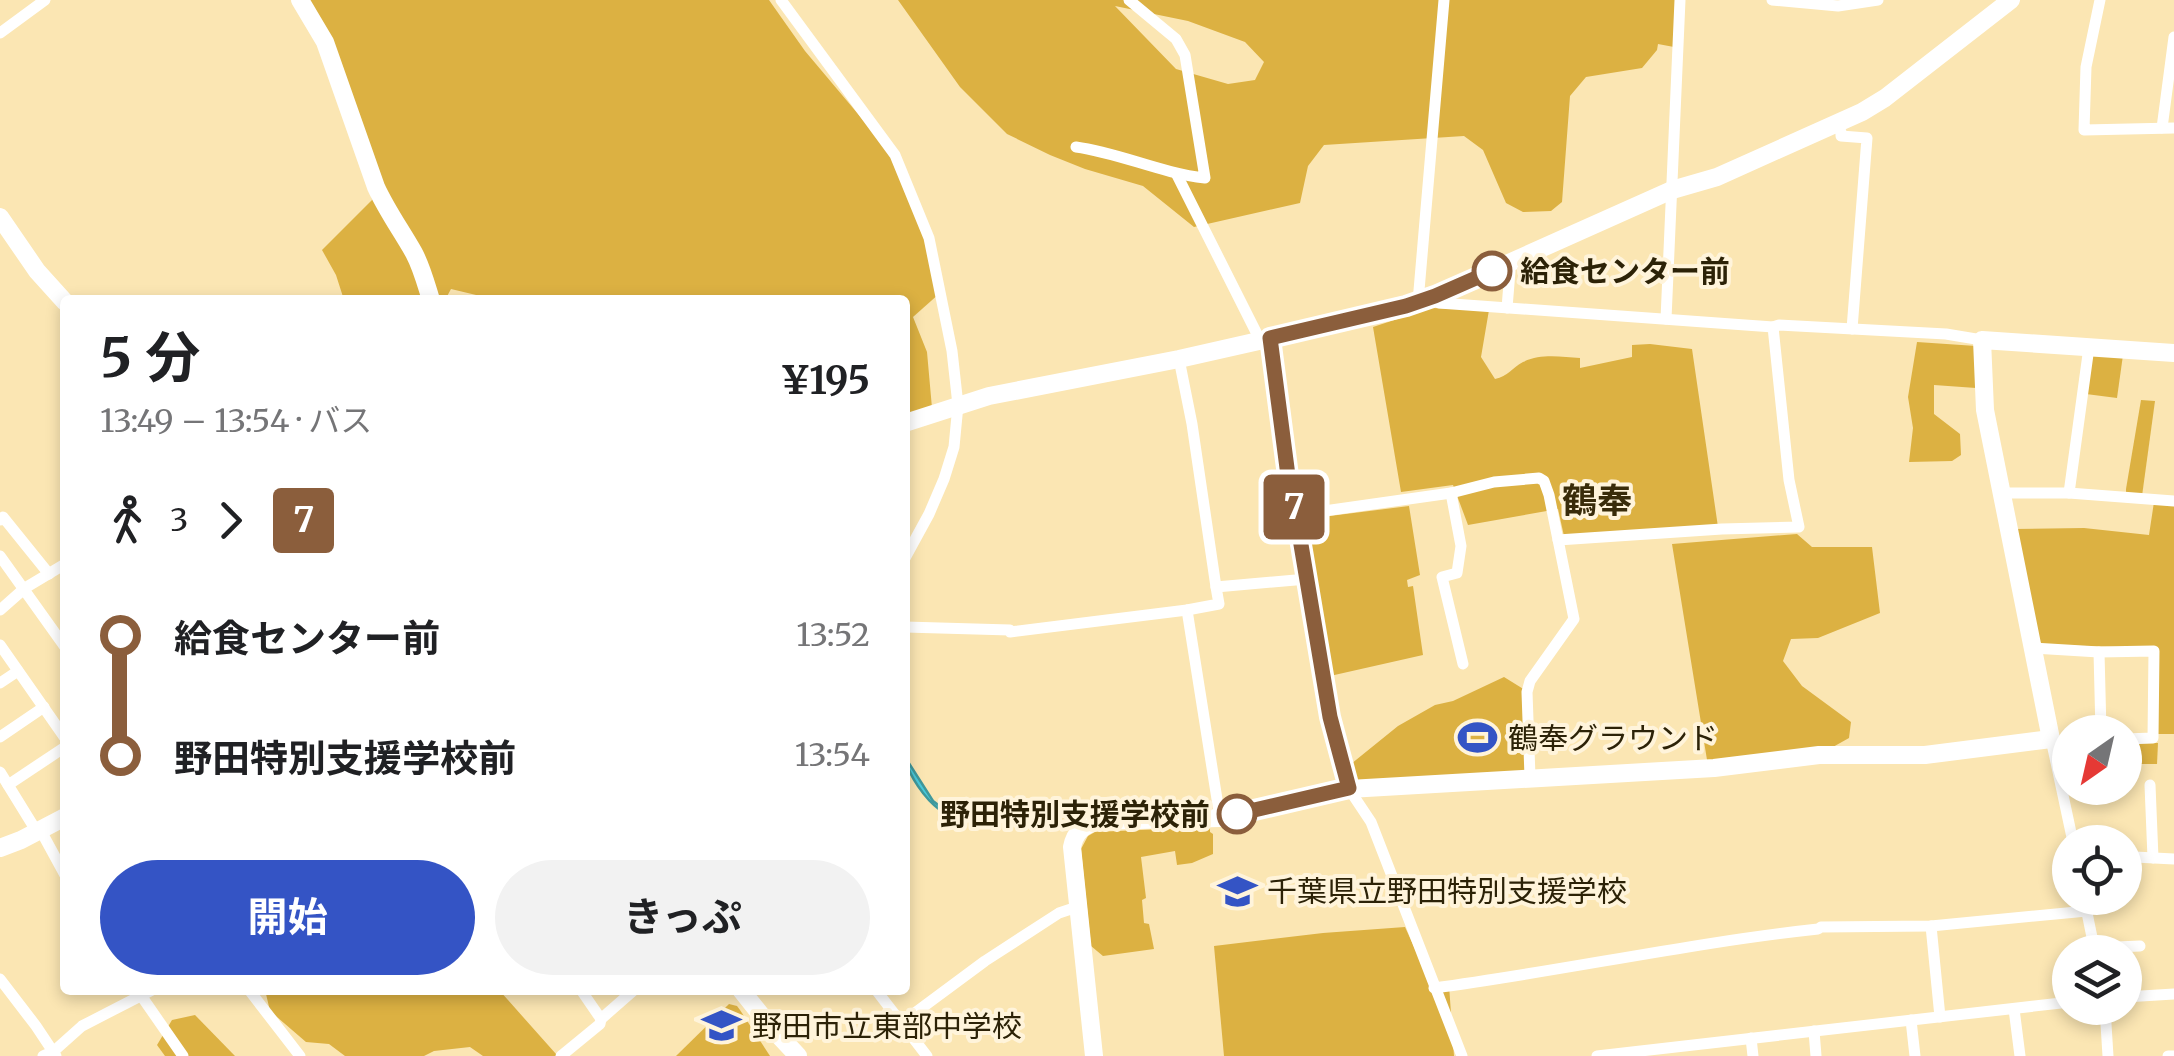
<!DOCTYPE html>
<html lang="ja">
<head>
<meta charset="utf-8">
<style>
	:root { --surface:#fff; --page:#f2f2f2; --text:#202124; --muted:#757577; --accent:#3454c5 }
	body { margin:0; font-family:Merriweather,"Noto Sans JP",serif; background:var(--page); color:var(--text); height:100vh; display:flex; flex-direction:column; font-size:38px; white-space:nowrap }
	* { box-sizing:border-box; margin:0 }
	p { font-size:32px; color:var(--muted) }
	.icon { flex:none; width:55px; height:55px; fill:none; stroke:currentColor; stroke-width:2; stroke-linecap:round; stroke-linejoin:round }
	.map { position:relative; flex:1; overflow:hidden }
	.drawer { position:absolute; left:60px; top:295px; width:850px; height:700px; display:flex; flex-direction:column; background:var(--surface); border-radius:10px; box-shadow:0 5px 15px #0003 }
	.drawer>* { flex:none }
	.badge { padding:0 20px; border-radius:8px; font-size:35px; line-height:65px }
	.needle { width:65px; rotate:214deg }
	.tools { position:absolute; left:2052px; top:715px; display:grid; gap:20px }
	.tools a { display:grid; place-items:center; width:90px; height:90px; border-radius:50%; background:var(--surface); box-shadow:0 5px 15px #0003; font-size:50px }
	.map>.badge { position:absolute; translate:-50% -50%; box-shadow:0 0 0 5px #fff }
	.legs { display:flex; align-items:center; gap:15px; height:110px; padding:0 40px; font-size:32px }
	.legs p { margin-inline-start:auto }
	.overview { display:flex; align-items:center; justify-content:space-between; height:170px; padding:0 40px }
	h1 { font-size:55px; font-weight:700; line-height:75px }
	.button { display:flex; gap:20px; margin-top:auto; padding:20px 40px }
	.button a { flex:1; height:115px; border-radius:60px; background:var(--accent); color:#fff; font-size:40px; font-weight:700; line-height:115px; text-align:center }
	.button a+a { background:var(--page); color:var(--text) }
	ul { padding:0 40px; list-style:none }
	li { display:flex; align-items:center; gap:35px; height:120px; font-size:38px }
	li i { display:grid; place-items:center; width:15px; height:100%; margin:0 12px; background:currentColor }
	li i::after { content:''; width:25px; height:25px; margin:-12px; border:8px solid; border-radius:50%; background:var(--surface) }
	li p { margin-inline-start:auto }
	li:first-child i { background:linear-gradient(#0000 50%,currentColor 0) }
	li:last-child i { background:linear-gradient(currentColor 50%,#0000 0) }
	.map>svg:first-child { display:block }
	.green { fill:#dcb142; fill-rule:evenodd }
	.water { fill:#48cadb; stroke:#40989b; stroke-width:2.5 }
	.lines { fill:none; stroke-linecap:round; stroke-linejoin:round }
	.street { stroke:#fff; stroke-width:11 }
	.secondary { stroke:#fff; stroke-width:18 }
	.line-1-casing { stroke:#fff; stroke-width:22 }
	.line-1 { stroke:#8b5e3c; stroke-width:15 }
	.stop-1-dot { fill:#fff; stroke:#8b5e3c; stroke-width:5 }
	.labels { text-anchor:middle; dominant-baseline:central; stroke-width:8; stroke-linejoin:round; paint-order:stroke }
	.stop-label { font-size:30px; font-weight:bold; fill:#2c2207; stroke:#fff4db; text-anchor:start }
	.poi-label { font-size:30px; fill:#2c2207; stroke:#fff4db; text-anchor:start }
	.quarter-label { font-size:35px; font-weight:bold; fill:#392c0a; stroke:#fff4db }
</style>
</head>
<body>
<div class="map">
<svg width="2174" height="1056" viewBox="0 0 2174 1056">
	<rect width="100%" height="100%" fill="#fbe6b3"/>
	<!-- green -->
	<g class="green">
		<polygon points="305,0 769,0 805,51 906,171 934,250 940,293 913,317 927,352 932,408 905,419 905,300 497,300 451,289 445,300 344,300 336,275 322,250 372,200 364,132"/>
		<path d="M898,0H1678L1674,47L1658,44L1657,50L1642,68L1586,77L1570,96L1562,202L1551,211L1523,212L1506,203L1483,150L1464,136L1324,145L1308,166L1300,203L1194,227L1143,186L1085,169L1050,155L1007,134L960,87ZM1115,6L1188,21L1245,42L1264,62L1255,80L1228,84L1176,69Z"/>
		<path d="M1431,308L1489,310L1481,357L1495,379C1508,376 1512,368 1523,362C1541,353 1562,357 1580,358V368L1632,357V345L1650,344L1692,349L1718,527L1564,536L1558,509L1468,525L1453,485L1401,492L1373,327Z"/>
		<polygon points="1917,342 1976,346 1976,388 1934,385 1934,414 1960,434 1961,455 1952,461 1909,462 1913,428 1908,397"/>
		<polygon points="2090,355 2123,355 2117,398 2086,394"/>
		<polygon points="2141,400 2155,401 2142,496 2126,494 2126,489"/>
		<polygon points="2154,502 2174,504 2174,734 2158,734 2158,648 2043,645 2037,639 2014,529 2084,528 2149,535"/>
		<polygon points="1409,506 1420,575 1407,580 1408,587 1413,586 1423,655 1330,676 1303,522 1306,519"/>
		<polygon points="1797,534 1812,547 1872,547 1880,613 1818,638 1791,639 1783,661 1802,686 1851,722 1849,738 1824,752 1708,766 1672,544"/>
		<polygon points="1504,677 1525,690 1525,772 1358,781 1351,764 1398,726 1435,705 1453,701"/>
		<polygon points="2125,743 2158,743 2157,764 2125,764"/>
		<polygon points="1210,827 1210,832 1213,834 1213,854 1192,863 1177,865 1175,851 1141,857 1146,898 1142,900 1144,923 1149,924 1154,949 1103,956 1091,946 1081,849 1088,836 1095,832"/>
		<polygon points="1405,927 1431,984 1449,985 1454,1056 1224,1056 1214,946 1323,933"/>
		<polygon points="270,990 499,990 556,1054 556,1056 483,1056 470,1047 434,1051 424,1056 345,1056 329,1044 306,1042 270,1011 266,994"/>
		<polygon points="729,1004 737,1006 740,1010 770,1056 676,1056"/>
		<polygon points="195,1015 235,1056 165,1056 157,1045 172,1020"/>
	</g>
	<!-- water -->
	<path class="water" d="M905,757L933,801L941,807L1068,805L1082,807L1086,811L1068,809L940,810C925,799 908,775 905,757Z"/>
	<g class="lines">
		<!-- street -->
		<g class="street">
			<polyline points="781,0 895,155 929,238 952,351 958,405 954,447 944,479 929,514 905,558"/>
			<polyline points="1772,0 1838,6 1878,0"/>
			<polyline points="2100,0 2086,67 2084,130 2174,128"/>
			<polyline points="0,33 45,0"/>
			<polyline points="1836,125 1841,132 1841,136 1867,138 1852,329"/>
			<polyline points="2162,128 2174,37"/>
			<path d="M1076,147C1120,153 1160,173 1205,178L1185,55L1176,39L1129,0"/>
			<polyline points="1177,175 1260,340"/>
			<polyline points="1435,296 1439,303 1773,327 1789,480 1799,527 1722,529 1558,540"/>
			<polyline points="1418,302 1444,0"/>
			<polyline points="1507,308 1510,271 1507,264"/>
			<polyline points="1666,319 1680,0"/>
			<polyline points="1773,327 1779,325 1946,334 1982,340"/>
			<polyline points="1270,338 1290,491 1330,717 1349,789 1371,822 1462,1056"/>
			<polyline points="1179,359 1192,424 1216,587"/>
			<polyline points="1451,493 1494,482 1539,478 1544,481 1549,495 1574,619 1530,681 1527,692 1530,777"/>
			<polyline points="2001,493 2069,493 2174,501"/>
			<polyline points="2069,493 2089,347"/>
			<polyline points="1296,515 1451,493 1461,546 1457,573 1442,577 1463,664"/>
			<polyline points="0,520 3,517 49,574"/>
			<polyline points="0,556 65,647"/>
			<polyline points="0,610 25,588 65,564"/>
			<polyline points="1187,610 1220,818"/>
			<polyline points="905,627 1010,630 1010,632 1187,610 1219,604 1216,587 1307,579"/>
			<polyline points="0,645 65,738"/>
			<polyline points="2033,648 2099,652 2154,651 2153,738 2125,739"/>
			<polyline points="2099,652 2101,732"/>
			<polyline points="0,683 18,671"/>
			<polyline points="0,737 44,707"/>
			<polyline points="2051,739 2073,842"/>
			<polyline points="0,772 37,832"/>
			<polyline points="8,785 65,747"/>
			<polyline points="2150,785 2153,858"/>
			<polyline points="41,831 65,875"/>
			<polyline points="2125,860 2135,857 2174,859"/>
			<polyline points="2084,898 2095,952"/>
			<polyline points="1931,926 1940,1017"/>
			<polyline points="2094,948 2140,946"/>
			<polyline points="0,979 36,1026 56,1056"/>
			<path d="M1434,988C1562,971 1689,943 1818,929L1821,927L1931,926L2087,911"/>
			<polyline points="249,990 300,1056"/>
			<polyline points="581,990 601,1019"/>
			<polyline points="876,990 927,1056"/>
			<polyline points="140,994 183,1056"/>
			<polyline points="2125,997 2174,994"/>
			<polyline points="2105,1008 2108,1056"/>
			<polyline points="2014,1009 2020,1056"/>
			<polyline points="1911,1020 1915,1056"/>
			<polyline points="900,1024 985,961 1059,913 1077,907"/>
			<polyline points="1814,1031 1816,1056"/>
			<polyline points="1751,1038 1753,1056"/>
			<polyline points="43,1056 54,1051 82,1026 152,990"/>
			<polyline points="561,1056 600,1024 601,1019 634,990"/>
			<polyline points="1597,1056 2070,1002"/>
			<polyline points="2168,1056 2174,1056"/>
		</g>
		<!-- secondary -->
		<g class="secondary">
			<path d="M300,0L325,42L376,187C387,211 401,230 414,253C422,268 426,284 431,300"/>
			<polyline points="0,217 37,271 65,302"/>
			<polyline points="905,423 989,396 1179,359 1382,313 1435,296 1672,190 1717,177 1862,112 1885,98 2011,0"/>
			<polyline points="0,848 21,840 65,817"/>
			<polyline points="741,990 769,1025 798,1056"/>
			<path d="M1094,1056L1072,847C1075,832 1083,826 1097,821L1220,818L1349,789L1714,768L1819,755H1925L2051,739L1985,410L1982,340L2174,353"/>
		</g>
	</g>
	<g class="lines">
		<defs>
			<polyline id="line-1" points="1237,814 1349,788 1330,717 1296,515 1290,491 1270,338 1406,306 1435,296 1492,271"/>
		</defs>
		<!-- line-1 casing -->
		<use href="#line-1" class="line-1-casing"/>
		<!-- line-1 -->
		<use href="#line-1" class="line-1"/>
	</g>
	<!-- icons -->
	<defs>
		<symbol id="stadium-bare" viewBox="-9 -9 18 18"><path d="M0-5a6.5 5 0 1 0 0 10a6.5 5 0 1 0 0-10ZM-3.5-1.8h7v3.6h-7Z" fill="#3454c5" stroke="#fff4db" stroke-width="2.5" paint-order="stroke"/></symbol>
		<symbol id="school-bare" viewBox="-9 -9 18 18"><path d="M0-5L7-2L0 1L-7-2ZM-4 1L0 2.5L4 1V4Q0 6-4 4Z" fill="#3454c5" stroke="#fff4db" stroke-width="2.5" paint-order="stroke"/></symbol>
	</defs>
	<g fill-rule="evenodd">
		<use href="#stadium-bare" x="1450" y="710" width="55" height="55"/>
		<use href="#school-bare" x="1210" y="864" width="55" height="55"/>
		<use href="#school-bare" x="694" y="998" width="55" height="55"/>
	</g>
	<!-- markers -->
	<g class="stop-1-dot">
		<circle cx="1492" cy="271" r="18"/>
		<circle cx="1237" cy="814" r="18"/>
	</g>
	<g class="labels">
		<!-- stop labels -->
		<g class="stop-label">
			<text x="1520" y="271">給食センター前</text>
			<text x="1210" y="814" text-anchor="end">野田特別支援学校前</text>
		</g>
		<!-- poi labels -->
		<g class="poi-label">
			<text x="1508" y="738">鶴奉グラウンド</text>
			<text x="1267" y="891">千葉県立野田特別支援学校</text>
			<text x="752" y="1026">野田市立東部中学校</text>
		</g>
		<!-- quarter labels -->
		<g class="quarter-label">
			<text x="1597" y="501">鶴奉</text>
		</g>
	</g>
</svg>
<div class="tools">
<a><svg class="needle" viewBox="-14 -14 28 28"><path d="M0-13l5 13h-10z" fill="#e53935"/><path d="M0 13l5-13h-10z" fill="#757577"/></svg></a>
<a><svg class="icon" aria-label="locate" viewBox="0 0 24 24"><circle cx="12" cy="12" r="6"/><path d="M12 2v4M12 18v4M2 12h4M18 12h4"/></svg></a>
<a><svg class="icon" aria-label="layers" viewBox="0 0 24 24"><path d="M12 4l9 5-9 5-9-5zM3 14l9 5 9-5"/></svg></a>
</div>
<b class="badge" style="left:1294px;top:507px;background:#8b5e3c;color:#fff">7</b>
<section class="drawer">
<div class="overview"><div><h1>5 分</h1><p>13:49 – 13:54 · バス</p></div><b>¥195</b></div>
<div class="legs"><svg class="icon" aria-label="walk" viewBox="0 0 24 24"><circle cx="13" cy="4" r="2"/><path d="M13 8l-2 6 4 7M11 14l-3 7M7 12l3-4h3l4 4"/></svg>3<svg class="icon" aria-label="forward" viewBox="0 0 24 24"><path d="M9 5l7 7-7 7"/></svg><b class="badge" style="background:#8b5e3c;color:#fff">7</b></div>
<ul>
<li><i style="color:#8b5e3c"></i><b>給食センター前</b><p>13:52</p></li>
<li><i style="color:#8b5e3c"></i><b>野田特別支援学校前</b><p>13:54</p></li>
</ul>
<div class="button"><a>開始</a><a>きっぷ</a></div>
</section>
</div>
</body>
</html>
